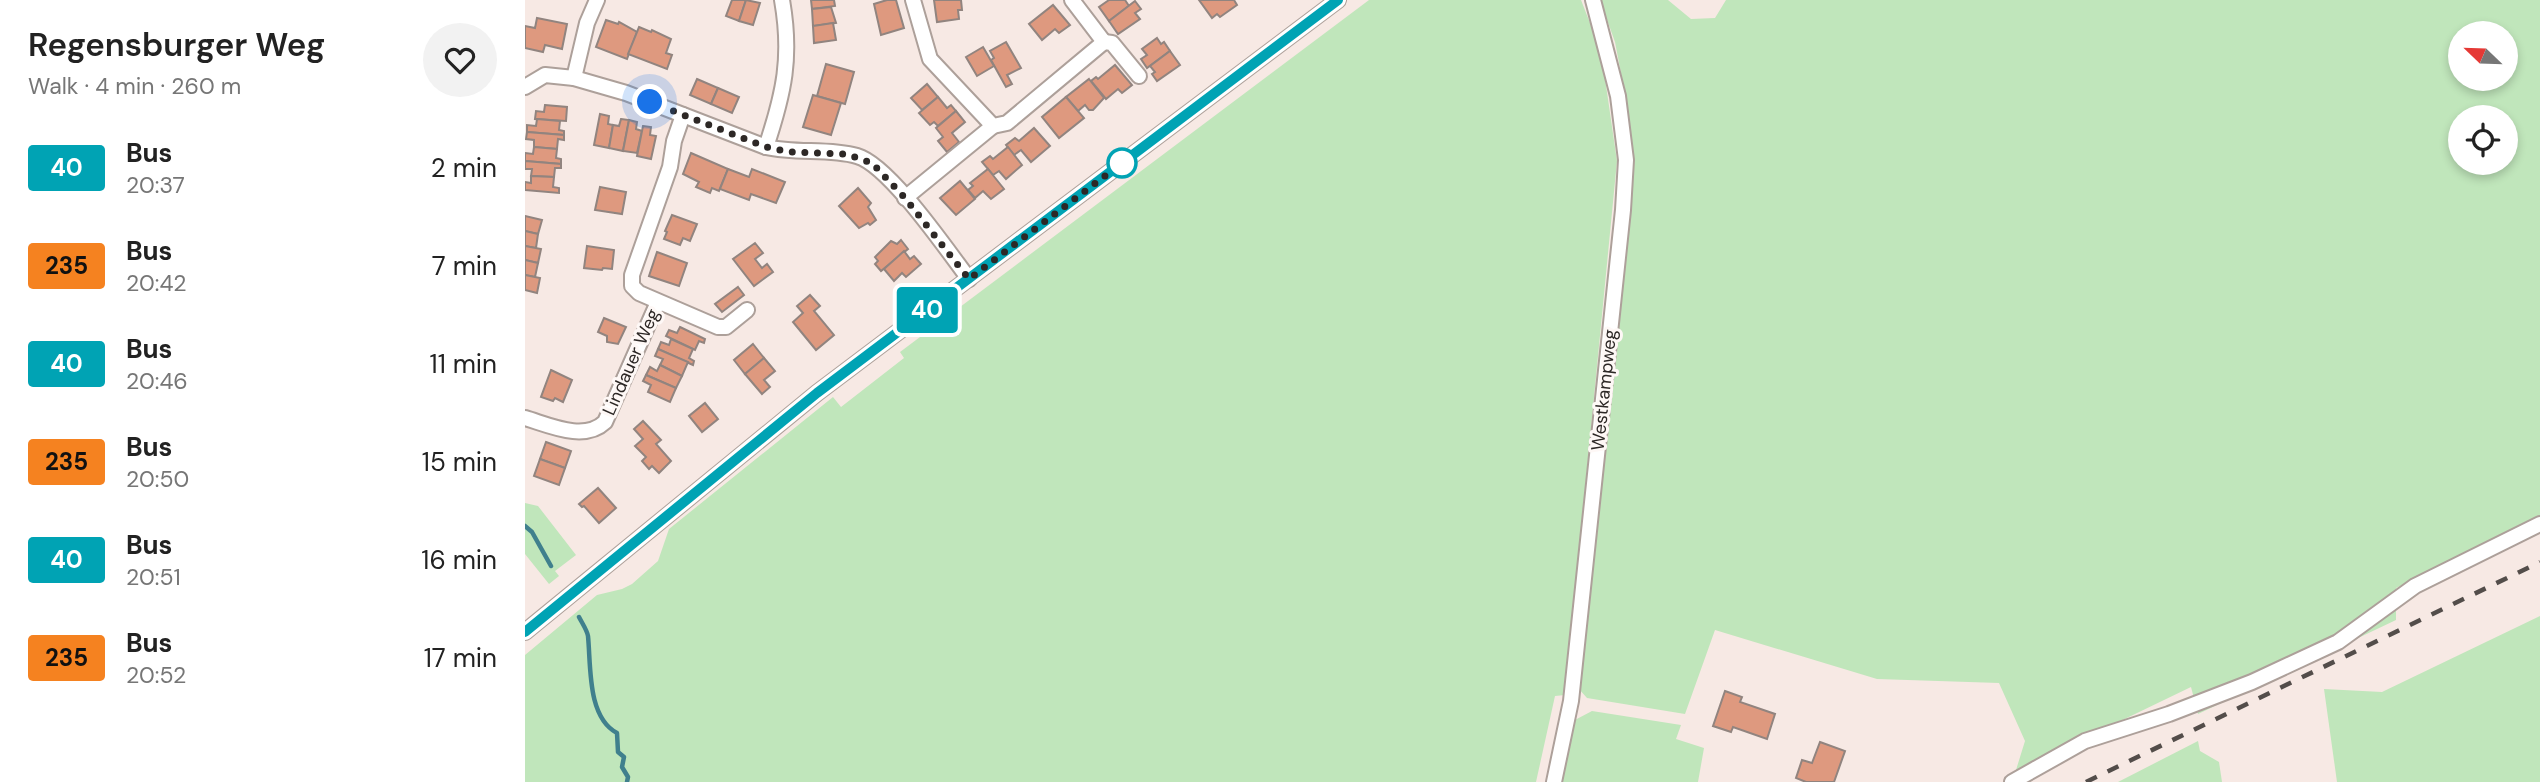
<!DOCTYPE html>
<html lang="en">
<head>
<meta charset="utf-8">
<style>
	:root { --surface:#fff; --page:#f2f2f2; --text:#222; --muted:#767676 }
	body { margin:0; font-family:"DM Sans",sans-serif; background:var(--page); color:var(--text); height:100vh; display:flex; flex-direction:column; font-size:26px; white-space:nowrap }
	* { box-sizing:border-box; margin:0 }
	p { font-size:23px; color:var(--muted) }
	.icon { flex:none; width:38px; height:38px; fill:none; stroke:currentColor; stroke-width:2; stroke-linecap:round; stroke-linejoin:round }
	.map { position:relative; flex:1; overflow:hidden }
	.side { display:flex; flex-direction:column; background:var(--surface); width:525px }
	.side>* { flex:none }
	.badge { padding:0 14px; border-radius:5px; font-size:24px; line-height:46px }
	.needle { width:46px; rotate:293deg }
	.fabs { position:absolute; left:1923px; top:21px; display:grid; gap:14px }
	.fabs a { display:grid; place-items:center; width:70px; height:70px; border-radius:50%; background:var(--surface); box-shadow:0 4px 10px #0003; font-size:35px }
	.you { position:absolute; width:35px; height:35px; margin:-18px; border:5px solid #fff; border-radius:50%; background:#1a73e8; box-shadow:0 0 0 10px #1a73e833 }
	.map>.badge { position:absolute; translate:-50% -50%; box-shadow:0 0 0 4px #fff }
	.round { display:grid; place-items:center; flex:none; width:74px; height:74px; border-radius:37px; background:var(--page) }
	.summary { display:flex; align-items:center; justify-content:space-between; height:119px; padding:0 28px }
	h1 { font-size:33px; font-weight:600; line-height:52px }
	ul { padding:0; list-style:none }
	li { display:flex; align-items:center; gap:21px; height:98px; padding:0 28px }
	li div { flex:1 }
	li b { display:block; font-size:26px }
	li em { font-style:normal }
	li .badge { min-width:77px; font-weight:700; text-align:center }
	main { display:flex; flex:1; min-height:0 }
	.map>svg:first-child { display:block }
	.green { fill:#c0e6bb; fill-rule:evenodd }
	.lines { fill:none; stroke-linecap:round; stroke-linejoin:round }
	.stream { stroke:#40808d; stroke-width:4.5 }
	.building { fill:#de997f; stroke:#91847f; stroke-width:2 }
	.minor-casing { stroke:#ada09a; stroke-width:18 }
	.minor { stroke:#fff; stroke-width:14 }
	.rail { stroke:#534d4a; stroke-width:4.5; stroke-dasharray:12 12; stroke-linecap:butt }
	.line-casing { stroke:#fff; stroke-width:16 }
	.line { stroke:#00a3b4; stroke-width:10 }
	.walk { stroke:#2d2826; stroke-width:7; stroke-dasharray:0 12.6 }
	.stop-dot { fill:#fff; stroke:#00a3b4; stroke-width:3.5 }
	.labels { text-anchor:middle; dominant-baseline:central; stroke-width:6; stroke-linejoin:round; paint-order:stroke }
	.street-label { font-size:18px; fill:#2d2826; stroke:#fef8f6 }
</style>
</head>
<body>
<main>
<section class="side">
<div class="summary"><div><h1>Regensburger Weg</h1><p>Walk · 4 min · 260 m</p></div><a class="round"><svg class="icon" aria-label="heart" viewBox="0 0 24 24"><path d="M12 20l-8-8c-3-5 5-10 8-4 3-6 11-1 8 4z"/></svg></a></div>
<ul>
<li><span class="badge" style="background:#00a3b4;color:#fff">40</span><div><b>Bus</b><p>20:37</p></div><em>2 min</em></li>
<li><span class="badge" style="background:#f58220;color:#111">235</span><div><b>Bus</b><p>20:42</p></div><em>7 min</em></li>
<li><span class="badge" style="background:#00a3b4;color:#fff">40</span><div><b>Bus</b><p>20:46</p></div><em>11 min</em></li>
<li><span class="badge" style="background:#f58220;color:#111">235</span><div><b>Bus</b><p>20:50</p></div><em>15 min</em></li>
<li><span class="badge" style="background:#00a3b4;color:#fff">40</span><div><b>Bus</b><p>20:51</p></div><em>16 min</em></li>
<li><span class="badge" style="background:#f58220;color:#111">235</span><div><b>Bus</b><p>20:52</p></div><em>17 min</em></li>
</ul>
</section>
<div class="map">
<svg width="2015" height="782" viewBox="0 0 2015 782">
	<rect width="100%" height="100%" fill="#f7e9e4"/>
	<!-- green -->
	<g class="green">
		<polygon points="844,0 1056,0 1076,51 1092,161 1040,695 1030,696 1011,782 0,782 0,655 72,595 97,589 107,584 133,561 144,529 308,397 316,407 379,358 375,352"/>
		<path d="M1075,0H1143L1166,19L1190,18L1201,0H2015V519L1871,588V620L1673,714L1666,687L1525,755L1506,776L1491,770L1500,741L1474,683L1352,679L1190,630L1160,714L1062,698L1054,689L1106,211L1109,160L1099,89L1090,42ZM1936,33H1981V79H1936ZM1936,117H1981V163H1936Z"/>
		<polygon points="0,503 13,506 51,555 30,571 34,576 24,584 0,554"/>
		<polygon points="2015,616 2015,782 1812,782 1799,689 1857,692"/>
		<polygon points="1067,711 1156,725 1151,739 1179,748 1173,782 1036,782 1048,721"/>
		<polygon points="1673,741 1675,751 1694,762 1697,782 1593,782"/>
	</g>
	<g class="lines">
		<!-- stream -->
		<g class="stream">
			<polyline points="0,526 7,532 26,566"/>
			<path d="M54,617C57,623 62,630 63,636C66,666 62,717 92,733L93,752L99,757L97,767L103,777L102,782"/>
		</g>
	</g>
	<!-- building -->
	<g class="building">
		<polygon points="207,0 221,0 214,21 201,16"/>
		<polygon points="221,0 235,3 228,25 214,21"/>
		<polygon points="286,0 309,0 310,6 287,9"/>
		<polygon points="362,0 371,0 379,28 356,35 349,4"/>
		<polygon points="409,0 436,0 437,10 433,10 434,19 412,22"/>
		<polygon points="584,0 600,0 604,6 584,21 574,7"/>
		<polygon points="674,0 709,0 712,5 695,17 692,14 687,18"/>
		<polygon points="610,1 616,9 610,13 615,19 593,34 584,21"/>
		<polygon points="528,5 545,25 534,33 530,29 517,40 504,24"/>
		<polygon points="306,7 311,23 288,26 287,9"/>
		<polygon points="12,18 42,24 37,49 20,45 18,52 0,48 0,26 10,28"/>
		<polygon points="81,20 93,24 94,22 112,32 102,59 71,47"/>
		<polygon points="308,23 311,40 289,43 288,26"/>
		<polygon points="114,27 126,32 127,30 146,39 141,53 147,55 142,69 103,54"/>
		<polygon points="632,38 636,44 639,42 645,51 622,68 616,59 622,55 617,49"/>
		<polygon points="481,42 496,68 482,75 487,84 481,87 466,60 469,58 465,51"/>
		<polygon points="458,47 469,66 452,76 441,57"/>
		<polygon points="645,51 655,65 632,81 627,74 630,72 625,66"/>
		<polygon points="301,64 329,72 320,104 292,96"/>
		<polygon points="590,65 607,85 597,93 593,89 581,99 566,81 571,77 573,79"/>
		<polygon points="172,79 193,88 186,104 165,95"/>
		<polygon points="564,79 579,98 568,110 564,110 560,105 553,111 541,97"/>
		<polygon points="402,84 413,97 397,110 386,98"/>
		<polygon points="193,88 214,97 207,113 186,104"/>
		<polygon points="288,95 316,103 306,135 278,127"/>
		<polygon points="413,97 422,108 426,105 431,111 413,126 409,122 405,125 394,113"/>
		<polygon points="541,97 559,118 534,138 517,117"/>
		<polygon points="20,105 42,107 41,121 10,119 11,111 19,112"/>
		<polygon points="431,111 440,122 427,133 434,142 422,152 413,141 418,137 411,128"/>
		<polygon points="75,114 84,116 83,124 88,125 84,148 69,145"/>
		<polygon points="12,119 35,121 34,130 39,131 39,135 2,132 2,125 11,126"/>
		<polygon points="96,119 104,120 98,151 84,148 88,125 94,126"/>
		<polygon points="104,120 112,122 111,129 117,131 112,153 98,151"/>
		<polygon points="118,126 126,127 125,135 131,136 126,159 112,156"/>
		<polygon points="509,128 525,146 506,162 496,150 489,155 481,145 490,138 494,141"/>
		<polygon points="2,132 39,135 39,140 33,139 32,149 9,147 9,140 1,139"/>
		<polygon points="9,147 32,149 31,158 36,159 36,164 0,161 0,153 8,154"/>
		<polygon points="483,147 497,165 481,179 474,171 468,175 457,162 465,156 468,159"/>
		<polygon points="166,153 203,169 194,191 187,188 185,193 171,187 174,182 158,174"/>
		<polygon points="0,161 36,164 36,168 30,168 29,177 6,176 7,169 0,169"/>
		<polygon points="203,169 224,177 227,169 260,182 251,203 226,194 224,200 195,189"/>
		<polygon points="463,169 479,189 466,199 458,191 450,198 443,190 448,186 445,183"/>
		<polygon points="6,176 29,177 28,187 34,188 34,193 0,190 0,182 6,183"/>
		<polygon points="435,181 450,199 431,215 415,198"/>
		<polygon points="75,187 101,192 97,214 70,210"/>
		<polygon points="333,188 346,203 343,207 351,220 345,225 343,223 334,228 314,206"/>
		<polygon points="147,215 172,224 165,241 158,238 155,245 139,239 142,232 140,231"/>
		<polygon points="0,216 17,220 13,234 0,231"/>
		<polygon points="0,231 13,234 11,248 0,246"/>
		<polygon points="376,240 383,249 356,271 350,264 353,261 350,257 366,241 372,244"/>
		<polygon points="230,243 238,253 230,259 237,268 242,264 248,272 229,286 208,259"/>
		<polygon points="0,246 16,249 13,263 0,260"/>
		<polygon points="62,246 89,250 87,269 78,268 77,270 59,268"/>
		<polygon points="379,251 385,259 389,256 396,264 381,277 377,273 369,281 359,269"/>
		<polygon points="132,252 162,263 154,286 124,276"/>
		<polygon points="0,260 13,263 10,277 0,275"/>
		<polygon points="0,275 15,278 12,293 0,290"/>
		<polygon points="213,287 219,295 197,312 190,304"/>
		<polygon points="285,295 295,306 289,311 309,335 291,350 268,322 278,313 272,306"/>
		<polygon points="79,318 101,327 93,344 82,342 82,336 73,332"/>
		<polygon points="155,327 180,339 179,343 174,341 170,350 141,336 144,330 152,333"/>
		<polygon points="146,339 168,349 164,358 169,361 168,365 133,349 136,342 144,345"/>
		<polygon points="228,344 239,358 220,374 209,360"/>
		<polygon points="133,349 163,362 157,376 135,365 138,359 130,356"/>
		<polygon points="239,358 250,371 239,380 245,387 237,394 220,374"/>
		<polygon points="135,365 157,376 151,388 121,375 125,367 132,371"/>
		<polygon points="26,370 47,380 38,402 30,398 28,401 16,397"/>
		<polygon points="121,375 151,388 145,402 123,392 126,385 118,381"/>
		<polygon points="180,403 193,419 177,432 164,416"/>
		<polygon points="118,421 136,440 131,444 146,461 134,473 127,466 124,469 117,461 121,457 110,446 118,439 109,429"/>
		<polygon points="21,442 46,451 40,468 15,459"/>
		<polygon points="15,459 40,468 34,485 9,476"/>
		<polygon points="73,488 91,508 74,523 59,506 57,507 54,504"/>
		<polygon points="1200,691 1217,697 1215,702 1250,714 1242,739 1208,727 1206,732 1188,726"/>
		<polygon points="1295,742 1320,751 1309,782 1281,782 1271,778 1277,760 1287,763"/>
	</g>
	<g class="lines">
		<defs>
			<g id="minor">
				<polyline points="388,0 405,59 468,126 482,123 579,42 547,0"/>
				<polyline points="579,42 587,43 614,76"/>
				<polyline points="49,78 62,23 72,0"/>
				<path d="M0,87L20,75L49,78L101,93L241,147C271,154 304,148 332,156C364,165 422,250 444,279"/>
				<polyline points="158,115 149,141 145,167 107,275 107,286 114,293 193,327 201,327 222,310"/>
				<path d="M241,147C259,93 267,57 257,0"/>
				<polyline points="380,198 468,126"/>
				<path d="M0,418C24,425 59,442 80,422L133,302"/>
				<polyline points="0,632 292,393 813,0"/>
				<polyline points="1029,782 1046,701 1098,210 1101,160 1093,96 1068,0"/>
				<polyline points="1487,782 1560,741 1644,714 1727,682 1813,642 1890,586 2015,524"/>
			</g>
		</defs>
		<!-- minor casing -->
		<use href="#minor" class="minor-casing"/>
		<!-- minor -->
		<use href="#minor" class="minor"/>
		<!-- rail -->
		<polyline class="rail" points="1561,782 2015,562"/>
	</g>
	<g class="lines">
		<defs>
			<polyline id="line" points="0,632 292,393 813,0"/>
		</defs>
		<!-- line casing -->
		<use href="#line" class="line-casing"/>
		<!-- line -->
		<use href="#line" class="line"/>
		<!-- walk -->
		<polyline class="walk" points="125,102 241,147 265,152 321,154 347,163 380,198 444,279 597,163"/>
	</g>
	<!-- markers -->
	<circle class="stop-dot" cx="597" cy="163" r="14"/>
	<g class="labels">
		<!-- street labels -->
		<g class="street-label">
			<text transform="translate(106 362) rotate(-66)">Lindauer Weg</text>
			<text transform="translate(1079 390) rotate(-84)">Westkampweg</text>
		</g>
	</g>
</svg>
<div class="fabs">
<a><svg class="needle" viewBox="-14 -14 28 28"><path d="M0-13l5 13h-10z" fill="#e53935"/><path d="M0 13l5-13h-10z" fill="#767676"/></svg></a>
<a><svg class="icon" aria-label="locate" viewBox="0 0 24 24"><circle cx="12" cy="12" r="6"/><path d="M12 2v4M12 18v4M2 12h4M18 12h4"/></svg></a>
</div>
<div class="you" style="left:125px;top:102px"></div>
<b class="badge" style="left:402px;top:310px;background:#00a3b4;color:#fff">40</b>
</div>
</main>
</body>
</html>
